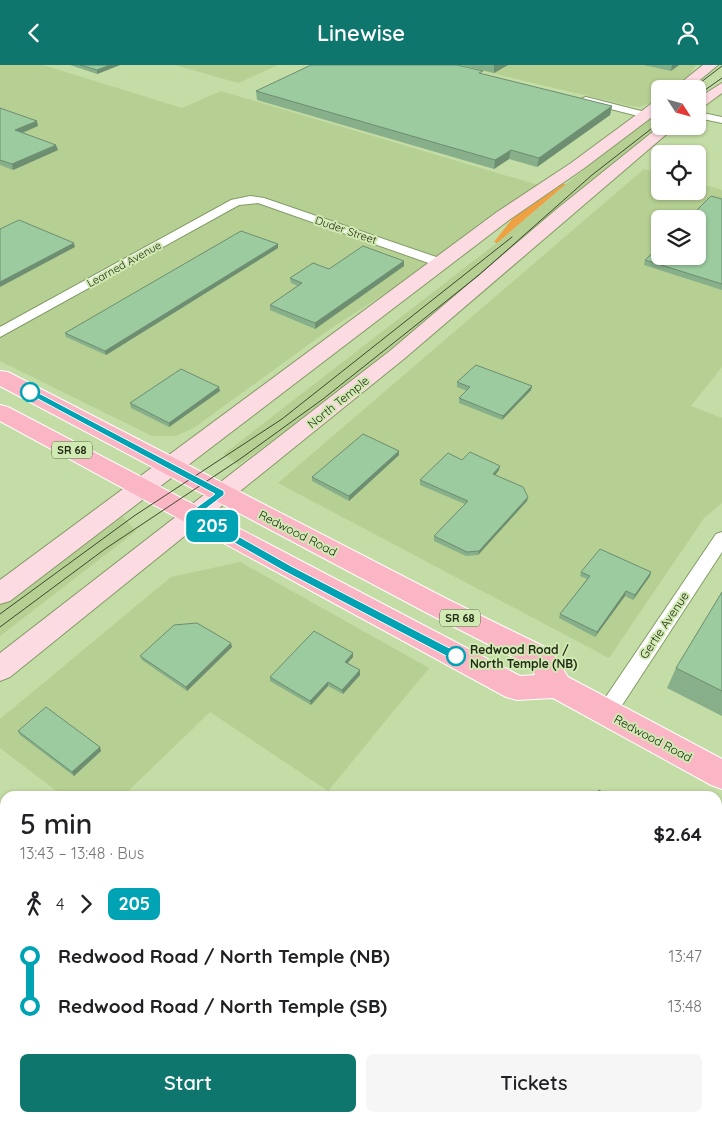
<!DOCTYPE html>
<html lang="en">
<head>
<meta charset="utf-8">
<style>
	:root { --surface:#fff; --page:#f6f6f6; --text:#202124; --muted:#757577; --accent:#0f766e }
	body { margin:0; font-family:Quicksand,sans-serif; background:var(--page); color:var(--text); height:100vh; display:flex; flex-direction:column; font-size:19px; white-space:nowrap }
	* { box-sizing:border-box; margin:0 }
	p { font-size:16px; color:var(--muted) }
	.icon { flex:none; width:28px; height:28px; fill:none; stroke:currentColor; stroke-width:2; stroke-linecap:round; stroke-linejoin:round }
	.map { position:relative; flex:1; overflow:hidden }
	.sheet { position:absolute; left:0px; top:726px; width:722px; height:331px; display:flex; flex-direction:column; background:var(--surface); border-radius:15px 15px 0 0; box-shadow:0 1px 4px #0004 }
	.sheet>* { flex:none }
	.badge { padding:0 10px; border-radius:8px; font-size:18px; line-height:32px }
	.needle { width:32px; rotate:126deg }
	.fabs { position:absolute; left:651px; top:15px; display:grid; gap:10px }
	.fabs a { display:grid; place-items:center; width:55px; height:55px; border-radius:8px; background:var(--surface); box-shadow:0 1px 4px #0004; font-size:25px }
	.map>.badge { position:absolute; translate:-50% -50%; box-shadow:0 0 0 2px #fff }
	.legs { display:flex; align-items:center; gap:8px; height:55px; padding:0 20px; font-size:16px }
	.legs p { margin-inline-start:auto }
	.headline { display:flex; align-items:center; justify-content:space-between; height:85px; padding:0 20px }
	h1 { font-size:28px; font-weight:600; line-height:38px }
	.primary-button { display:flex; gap:10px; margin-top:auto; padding:10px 20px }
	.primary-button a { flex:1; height:58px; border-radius:8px; background:var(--accent); color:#fff; font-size:20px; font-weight:600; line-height:58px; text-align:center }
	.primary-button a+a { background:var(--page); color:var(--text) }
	ul { padding:0 20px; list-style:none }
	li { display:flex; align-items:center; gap:18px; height:50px; font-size:19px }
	li i { display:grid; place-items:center; width:8px; height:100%; margin:0 6px; background:currentColor }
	li i::after { content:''; width:12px; height:12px; margin:-6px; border:4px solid; border-radius:50%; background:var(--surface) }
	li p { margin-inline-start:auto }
	li:first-child i { background:linear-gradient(#0000 50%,currentColor 0) }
	li:last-child i { background:linear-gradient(currentColor 50%,#0000 0) }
	header { display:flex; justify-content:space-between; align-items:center; height:65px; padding:0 20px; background:var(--accent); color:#fff; font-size:22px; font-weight:600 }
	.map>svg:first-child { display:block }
	.built { fill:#b5d092; fill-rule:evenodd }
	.green { fill:#efa042 }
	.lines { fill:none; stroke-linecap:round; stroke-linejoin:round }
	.minor-casing { stroke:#849b67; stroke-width:2 }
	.secondary-casing { stroke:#849b67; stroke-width:2 }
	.primary-casing { stroke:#fff; stroke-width:2 }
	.minor { fill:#fff; fill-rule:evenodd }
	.secondary { fill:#fddbe2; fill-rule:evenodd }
	.primary { fill:#fab6c5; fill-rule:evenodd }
	.tram { stroke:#3d492e; stroke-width:1 }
	.wall { fill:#86af8a }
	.shaded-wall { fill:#6d8e70 }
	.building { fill:#9ccba0; stroke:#6d8e70 }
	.line-1 { fill:#00a3b4; stroke:#fff }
	.stop-1-dot { fill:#fff; stroke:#00a3b4; stroke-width:2.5 }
	.labels { text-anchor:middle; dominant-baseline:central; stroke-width:4; stroke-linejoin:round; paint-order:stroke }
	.far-street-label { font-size:11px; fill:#232c17; stroke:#d1e9b2 }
	.shield { fill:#d1e9b2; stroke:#576546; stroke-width:1 }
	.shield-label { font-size:11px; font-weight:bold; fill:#232c17 }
	.street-label { font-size:12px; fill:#232c17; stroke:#d1e9b2 }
	.stop-label { font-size:12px; font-weight:bold; fill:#232c17; stroke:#d1e9b2; text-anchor:start }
</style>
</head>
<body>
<header><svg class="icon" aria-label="back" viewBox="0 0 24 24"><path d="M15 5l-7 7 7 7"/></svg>Linewise<svg class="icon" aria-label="person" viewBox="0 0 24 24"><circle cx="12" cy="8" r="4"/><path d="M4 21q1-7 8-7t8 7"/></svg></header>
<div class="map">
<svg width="722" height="1057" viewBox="0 0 722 1057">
	<rect width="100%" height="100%" fill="#c4dca5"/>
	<!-- built -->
	<g class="built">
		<polygon points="0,0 43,0 182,43 221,26 538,120 412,211 330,264 195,362 176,371 152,371 0,296"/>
		<polygon points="175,0 278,0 238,18"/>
		<polygon points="457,0 696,0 690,9 670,24 660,24 660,31 651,38 639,42 626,40"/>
		<polygon points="660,45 660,60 588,118 524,176 348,318 282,369 238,400 224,389 498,177 566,119"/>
		<path d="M644,104L660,108V126H698V118L722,125V302L691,341L722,353V438L704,453L609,593L278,418ZM660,154H698V191H660Z"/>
		<polygon points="123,452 136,466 0,571 0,540"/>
		<polygon points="240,497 429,603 328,726 210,647 123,731 63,731 0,683 0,654 171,512"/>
	</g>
	<!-- green -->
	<polygon class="green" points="563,119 566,119 497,178 494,177 513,153"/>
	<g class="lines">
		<defs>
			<g id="minor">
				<polygon points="586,32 649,48 651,50 646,53 583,37 583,33"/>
				<polygon points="698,47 722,52 722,58 698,53"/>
				<polygon points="250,131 264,133 445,195 447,198 441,202 437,201 258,138 239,140 0,272 0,262 231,135"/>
				<polygon points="722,467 722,487 613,654 606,657 599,654 596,648 599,642 716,469"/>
			</g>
			<g id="secondary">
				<polygon points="703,0 718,0 689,24 673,24"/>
				<polygon points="722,18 722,28 703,42 698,43 698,33"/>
				<polygon points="660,35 660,46 583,104 509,155 10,536 0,539 0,515 497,147 571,98 655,36"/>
				<polygon points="660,61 676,61 405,293 10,612 0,616 0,588 391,285 558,143"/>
			</g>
			<polygon id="primary" points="0,306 8,307 449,535 551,585 568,612 722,694 722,724 711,720 553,633 517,635 506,632 0,356 0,340 8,342 520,611 535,610 531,601 429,549 0,321"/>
		</defs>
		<!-- minor casing -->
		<use href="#minor" class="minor-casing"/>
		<!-- secondary casing -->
		<use href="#secondary" class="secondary-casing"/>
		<!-- primary casing -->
		<use href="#primary" class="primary-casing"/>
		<!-- minor -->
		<use href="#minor" class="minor"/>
		<!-- secondary -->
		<use href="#secondary" class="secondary"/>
		<!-- primary -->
		<use href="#primary" class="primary"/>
		<!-- tram -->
		<g class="tram">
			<polyline points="692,24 722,1"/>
			<polyline points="698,30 722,13"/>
			<polyline points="0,549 134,451 282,354 512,172"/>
			<polyline points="0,562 105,484 240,394 323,334 479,210 592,110 660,57"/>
		</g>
	</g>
	<!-- wall -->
	<g class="wall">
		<polygon points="70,0 120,0 97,9"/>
		<polygon points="461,0 508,0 494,8"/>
		<polygon points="644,0 679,0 671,6"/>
		<polygon points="482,9 612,41 610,50 537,102 509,94 494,104 257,35 256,26"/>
		<polygon points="0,43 38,61 23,68 58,85 13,105 0,100"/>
		<polygon points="722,134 722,225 644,200 645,195"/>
		<polygon points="278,183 106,290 66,272 65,268"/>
		<polygon points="404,196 404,201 315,264 270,245 270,240 298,221 291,218 290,213 329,204"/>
		<polygon points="457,317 532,321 531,325 502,355 459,338 459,333 467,326 457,322"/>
		<polygon points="220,326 169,362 131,343 130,338"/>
		<polygon points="399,386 399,390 349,436 312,416 312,412"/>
		<polygon points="462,395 499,405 495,410 528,432 527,436 478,490 466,491 434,476 434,471 465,439 420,420 420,415"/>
		<polygon points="581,507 651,507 650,511 633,535 625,531 595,572 559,553 560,549 587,514 580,511"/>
		<polygon points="722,527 722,651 667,623 676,603"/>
		<polygon points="232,582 187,626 142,595 140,591"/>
		<polygon points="353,592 347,598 360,605 360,610 343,629 328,621 311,640 270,616 270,612"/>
		<polygon points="18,666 100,682 101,686 74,711 20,670"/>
	</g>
	<!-- shaded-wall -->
	<g class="shaded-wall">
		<polygon points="110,0 120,0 97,9 97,5"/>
		<polygon points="494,0 508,0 494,8"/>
		<polygon points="672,0 679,0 671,6"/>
		<polygon points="612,41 610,50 537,102 539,93"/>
		<polygon points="37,56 38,61 16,70 15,65"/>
		<polygon points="56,80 58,85 13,105 12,99"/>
		<polygon points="511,85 509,94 494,104 495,95"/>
		<polygon points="74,178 75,182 0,222 0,217"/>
		<polygon points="278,179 278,183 106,290 105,286"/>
		<polygon points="404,196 404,201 315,264 315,258"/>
		<polygon points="532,321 531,325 502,355 503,351"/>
		<polygon points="219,322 220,326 169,362 169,358"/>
		<polygon points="399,386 399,390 349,436 349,431"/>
		<polygon points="500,401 499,405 493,413 493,409"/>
		<polygon points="528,432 527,436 478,490 479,486"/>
		<polygon points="651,507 650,511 633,535 635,530"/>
		<polygon points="626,526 625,531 595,572 597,567"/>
		<polygon points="231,578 232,582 187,626 186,622"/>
		<polygon points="353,588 353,592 345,601 345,597"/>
		<polygon points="360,605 360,610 343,629 342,625"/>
		<polygon points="328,617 328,621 311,640 310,636"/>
		<polygon points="100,682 101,686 74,711 72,707"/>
		<polygon points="16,1052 29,1052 25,1057 12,1057"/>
	</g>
	<!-- building -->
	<g class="building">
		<polygon points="80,0 110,0 97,5"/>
		<polygon points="311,0 457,0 483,6 479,8 612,41 539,93 511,85 495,95 256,26"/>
		<polygon points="0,43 37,56 15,65 56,80 12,99 0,95"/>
		<polygon points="711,131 722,134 722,219 645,195 660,181 660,191 698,191 698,154 688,154"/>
		<polygon points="19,155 74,178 0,217 0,164"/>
		<polygon points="241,166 278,179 105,286 65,268"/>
		<polygon points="363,181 404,196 315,258 270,240 302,218 290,213 313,198 329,204"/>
		<polygon points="476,300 532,321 503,351 459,333 470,322 457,317"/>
		<polygon points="181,304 219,322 169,358 130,338"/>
		<polygon points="363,369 399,386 349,431 312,412"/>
		<polygon points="470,387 500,401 493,409 523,422 528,432 479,486 467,487 434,471 468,436 420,415 448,388 462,395"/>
		<polygon points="600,484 651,507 635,530 626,526 597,567 560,549 590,511 581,507"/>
		<polygon points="722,527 722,626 676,603"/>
		<polygon points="197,558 231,578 186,622 140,591 174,560"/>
		<polygon points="314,566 353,588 345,597 360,605 342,625 328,617 310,636 270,612"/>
		<polygon points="46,642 100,682 72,707 18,666"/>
		<polygon points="599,725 609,731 595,731"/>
		<polygon points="722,798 722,933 718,943 718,807"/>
		<polygon points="0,881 5,885 5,1052 16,1052 12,1057 0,1057"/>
		<polygon points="399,1052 469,1052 466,1057 397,1057"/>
		<polygon points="598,1052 669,1052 667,1057 596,1057"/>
	</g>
	<!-- line-1 -->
	<polygon class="line-1" points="27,325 33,325 224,426 224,430 199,449 291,501 459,588 461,591 459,594 452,594 284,506 189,452 189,448 215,429 27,328"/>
	<!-- markers -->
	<g class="stop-1-dot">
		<circle cx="30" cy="327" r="9"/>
		<circle cx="456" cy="591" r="9"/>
	</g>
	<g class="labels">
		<!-- far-street labels -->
		<g class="far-street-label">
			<text transform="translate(346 165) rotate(19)">Duder Street</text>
			<text transform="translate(124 199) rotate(-29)">Learned Avenue</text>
		</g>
		<!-- shield labels -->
		<g class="shield">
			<rect x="52" y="376.5" width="40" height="17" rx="4"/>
			<rect x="440" y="544.5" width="40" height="17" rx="4"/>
		</g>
		<g class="shield-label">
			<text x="72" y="385">SR 68</text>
			<text x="460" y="553">SR 68</text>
		</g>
		<!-- street labels -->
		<g class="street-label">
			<text transform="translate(338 337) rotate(-39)">North Temple</text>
			<text transform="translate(298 468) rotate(27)">Redwood Road</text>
			<text transform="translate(664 560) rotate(-56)">Gertie Avenue</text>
			<text transform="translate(653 673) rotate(28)">Redwood Road</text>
		</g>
		<!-- stop labels -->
		<g class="stop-label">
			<text x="470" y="584">Redwood Road /<tspan x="470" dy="14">North Temple (NB)</tspan></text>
		</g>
	</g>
</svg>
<div class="fabs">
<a><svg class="needle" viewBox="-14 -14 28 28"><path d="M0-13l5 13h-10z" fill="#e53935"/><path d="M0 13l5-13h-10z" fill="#757577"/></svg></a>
<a><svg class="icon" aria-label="locate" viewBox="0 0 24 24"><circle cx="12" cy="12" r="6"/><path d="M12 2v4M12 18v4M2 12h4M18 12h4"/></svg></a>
<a><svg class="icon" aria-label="layers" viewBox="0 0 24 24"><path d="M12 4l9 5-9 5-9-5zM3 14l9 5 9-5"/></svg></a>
</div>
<b class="badge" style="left:212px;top:461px;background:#00a3b4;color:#fff">205</b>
<section class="sheet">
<div class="headline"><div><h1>5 min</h1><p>13:43 – 13:48 · Bus</p></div><b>$2.64</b></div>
<div class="legs"><svg class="icon" aria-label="walk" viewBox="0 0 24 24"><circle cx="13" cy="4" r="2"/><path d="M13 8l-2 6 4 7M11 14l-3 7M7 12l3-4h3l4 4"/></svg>4<svg class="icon" aria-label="forward" viewBox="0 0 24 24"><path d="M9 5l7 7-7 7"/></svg><b class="badge" style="background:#00a3b4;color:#fff">205</b></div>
<ul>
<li><i style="color:#00a3b4"></i><b>Redwood Road / North Temple (NB)</b><p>13:47</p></li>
<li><i style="color:#00a3b4"></i><b>Redwood Road / North Temple (SB)</b><p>13:48</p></li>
</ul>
<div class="primary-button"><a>Start</a><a>Tickets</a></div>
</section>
</div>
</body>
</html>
